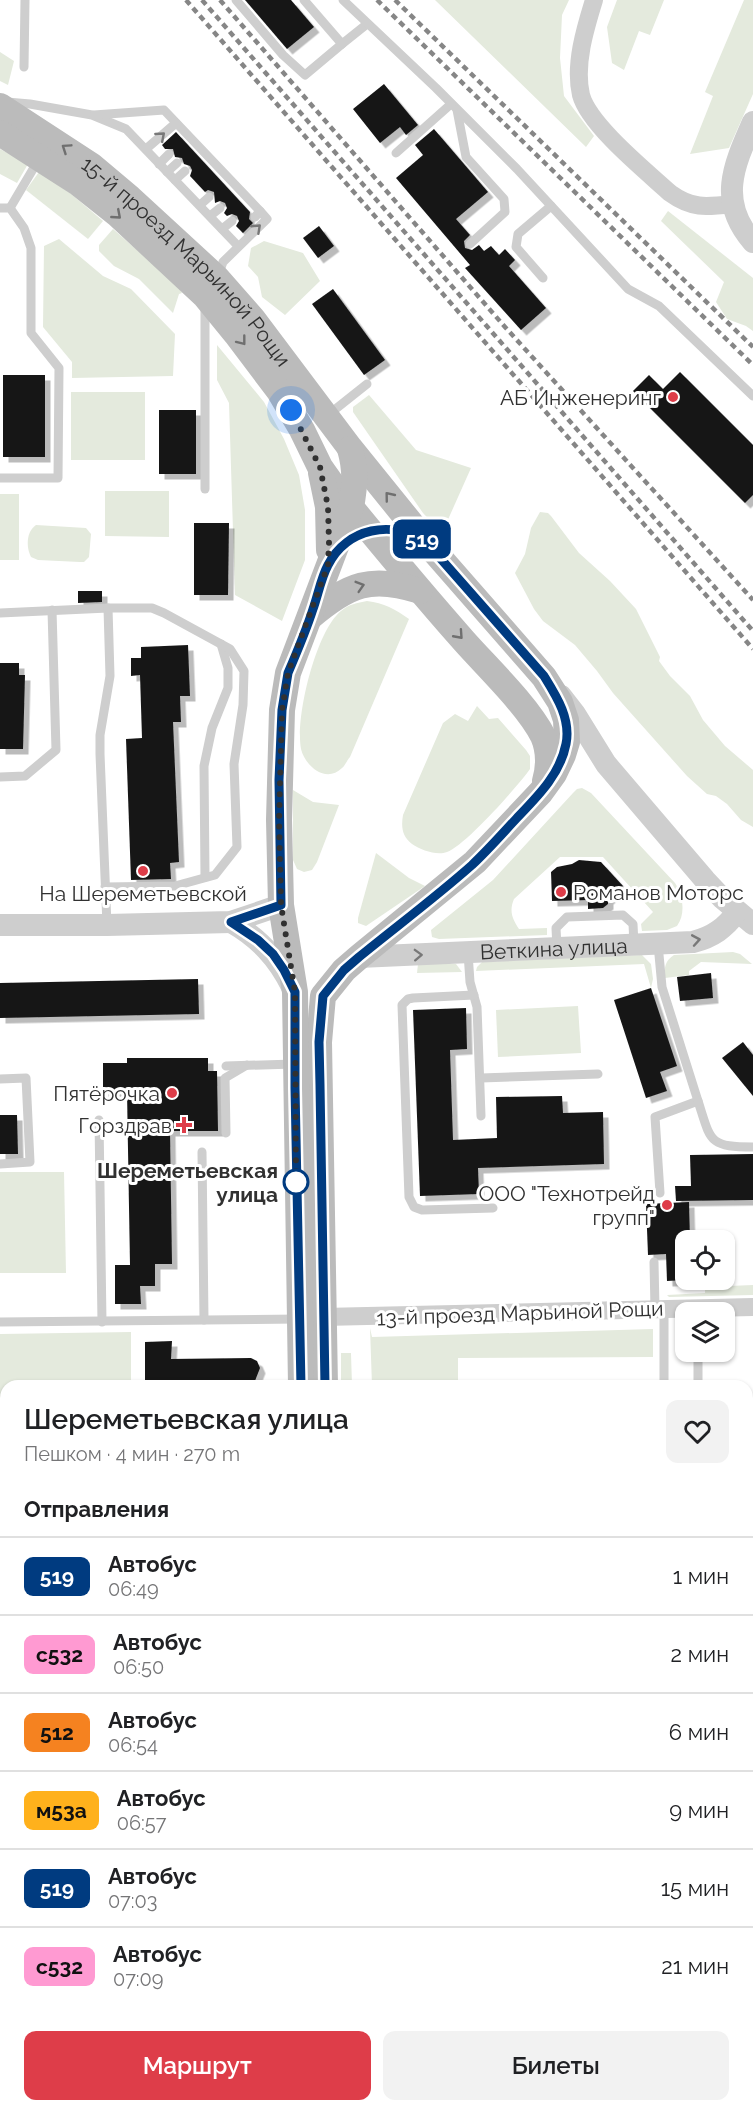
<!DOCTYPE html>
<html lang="ru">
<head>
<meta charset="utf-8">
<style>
	:root { --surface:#fff; --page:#f2f2f2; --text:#202124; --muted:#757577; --line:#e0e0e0; --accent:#de3d49 }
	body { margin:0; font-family:Raleway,sans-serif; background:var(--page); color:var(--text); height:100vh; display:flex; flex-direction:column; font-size:22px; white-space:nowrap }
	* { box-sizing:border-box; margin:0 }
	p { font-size:20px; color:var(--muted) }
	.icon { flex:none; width:33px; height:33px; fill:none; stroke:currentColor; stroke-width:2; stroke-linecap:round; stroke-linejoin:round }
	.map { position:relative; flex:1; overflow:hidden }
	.sheet { position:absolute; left:0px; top:1380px; width:753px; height:732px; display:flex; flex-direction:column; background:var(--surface); border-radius:18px 18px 0 0; box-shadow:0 2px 4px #0004 }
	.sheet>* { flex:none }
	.badge { padding:0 12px; border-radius:9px; font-size:21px; line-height:39px }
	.buttons { position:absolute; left:675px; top:1230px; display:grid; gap:12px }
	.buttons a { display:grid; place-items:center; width:60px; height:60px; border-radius:12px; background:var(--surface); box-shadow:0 2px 4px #0004; font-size:30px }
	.you { position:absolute; width:30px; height:30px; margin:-15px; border:4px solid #fff; border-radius:50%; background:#1a73e8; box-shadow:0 0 0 9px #1a73e833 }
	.map>.badge { position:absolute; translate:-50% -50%; box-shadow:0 0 0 3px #fff }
	h2 { padding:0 24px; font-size:22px; line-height:54px }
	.round { display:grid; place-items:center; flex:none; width:63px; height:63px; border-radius:12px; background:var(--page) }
	.head { display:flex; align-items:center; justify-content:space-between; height:102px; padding:0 24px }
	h1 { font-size:28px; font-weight:600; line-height:45px }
	.cta { display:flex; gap:12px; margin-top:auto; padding:12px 24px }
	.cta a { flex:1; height:69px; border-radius:12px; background:var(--accent); color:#fff; font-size:24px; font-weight:600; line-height:69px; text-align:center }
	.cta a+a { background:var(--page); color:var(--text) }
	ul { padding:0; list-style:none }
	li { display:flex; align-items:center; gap:18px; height:78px; padding:0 24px; border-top:2px solid var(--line) }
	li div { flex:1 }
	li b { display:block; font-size:22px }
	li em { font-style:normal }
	li .badge { min-width:66px; font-weight:700; text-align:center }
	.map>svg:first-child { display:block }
	.green { fill:#e4eadd }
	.building { fill:#181818; filter:url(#shadow) }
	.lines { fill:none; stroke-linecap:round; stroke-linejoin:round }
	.service { stroke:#cecece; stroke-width:9 }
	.minor { stroke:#cecece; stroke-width:18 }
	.tertiary { stroke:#cecece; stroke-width:22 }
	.secondary { stroke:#bbb; stroke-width:26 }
	.rail { stroke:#868686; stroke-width:4.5; stroke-dasharray:6 4.5; stroke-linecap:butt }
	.oneway { stroke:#787878 }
	.oneway2 { stroke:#6f6f6f }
	.line-casing { stroke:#fff; stroke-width:14 }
	.line { stroke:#003b80; stroke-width:9 }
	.walk { stroke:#313131; stroke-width:6; stroke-dasharray:0 10.8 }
	.poi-dot { fill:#de3d49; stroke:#fff; stroke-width:2 }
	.stop-dot { fill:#fff; stroke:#003b80; stroke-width:3 }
	.labels { text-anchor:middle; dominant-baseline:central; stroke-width:6; stroke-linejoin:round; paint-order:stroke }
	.street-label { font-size:21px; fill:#313131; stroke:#fff }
	.poi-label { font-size:21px; fill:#313131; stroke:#fff; text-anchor:end }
	.stop-label { font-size:21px; font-weight:bold; fill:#313131; stroke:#fff; text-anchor:end }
</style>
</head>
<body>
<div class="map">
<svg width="753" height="2112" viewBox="0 0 753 2112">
	<defs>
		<filter id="shadow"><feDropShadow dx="5.5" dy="5.5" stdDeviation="0" flood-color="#0004"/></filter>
	</defs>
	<rect width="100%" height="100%" fill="#fff"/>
	<!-- green -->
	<g class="green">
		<polygon points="435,0 569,0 562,15 560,58 564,96 594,136 586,147"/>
		<polygon points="617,0 664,0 650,35 639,31 624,70 612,63 607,27"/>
		<polygon points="744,0 753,0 753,94 729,148 690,154 713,96 705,92"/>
		<polygon points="0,52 14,61 8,85 0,81"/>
		<polygon points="0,149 28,164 17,183 0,174"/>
		<polygon points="39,172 70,193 103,221 88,239 26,190"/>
		<polygon points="668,211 753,278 753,331 746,326 727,319 716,302 724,282 661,221"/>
		<polygon points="113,229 178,286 182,293 179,294 173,313 139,279 114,266 99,251 99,245"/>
		<polygon points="59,239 103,276 131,289 175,334 173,376 72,378 72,362 43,327 44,246"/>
		<polygon points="264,241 303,253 320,281 285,315 262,297 258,277 248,266 251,248"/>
		<polygon points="217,345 264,402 284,439 299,475 305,510 305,560 282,621 235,595 229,403 217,380"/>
		<rect x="71" y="392" width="74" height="68"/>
		<polygon points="369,395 416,450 471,468 442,533 423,513 353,412 353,407"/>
		<polygon points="105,491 169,491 169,537 105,536"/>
		<rect x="0" y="494" width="19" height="66"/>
		<polygon points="540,512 548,513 551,516 579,553 610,581 636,609 660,657 659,661 670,676 690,696 703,720 725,746 753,770 753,827 741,820 727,804 716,796 707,794 687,776 613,693 597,671 575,645 543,621 534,609 515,573 525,554 531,528"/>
		<path d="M36,525L86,528L91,534L89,557L84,562H80L38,560L31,557C26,547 26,532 36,525Z"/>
		<path d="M367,601C384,603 395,609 409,619L350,757C347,760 345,766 342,768C326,784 305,766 301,749C295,717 316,631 341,611C349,604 357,603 367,601Z"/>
		<path d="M477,706L489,719L498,718L526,750L530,756V769C518,786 465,846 447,852C437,856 421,850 412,844C402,836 401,827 403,815L443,723L455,714L468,721Z"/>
		<path d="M582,788L591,793L675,883C683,895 686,914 677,926L667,930L642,931L641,924L653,912L603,857H560L514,899C509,911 512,918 519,929L547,928V935L439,939L432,937L431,930L493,880L573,793L577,789Z"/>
		<polygon points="293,790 313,802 339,805 317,862 312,870 304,872 297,869 293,860"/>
		<polygon points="376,853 409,878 425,886 366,926 358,923 358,918"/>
		<path d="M733,952L740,954L752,964L701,962L689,971V975L665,978C664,967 665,961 674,955Z"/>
		<polygon points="642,955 651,964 653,979 651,988 644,964 476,971 477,967 482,962"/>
		<polygon points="418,964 456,964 462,972 417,973"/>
		<polygon points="578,1006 581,1053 498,1057 496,1010"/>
		<polygon points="0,1172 64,1172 66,1273 0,1273"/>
		<polygon points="753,1285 753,1295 669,1297 667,1295 705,1293 705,1287"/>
		<polygon points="370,1328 372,1337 653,1329 653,1357 458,1358 458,1386 372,1386"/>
		<polygon points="131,1332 131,1386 6,1386 6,1456 0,1456 0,1334"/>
		<polygon points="341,1353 351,1353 352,1386 341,1386"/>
		<rect x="0" y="1779" width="6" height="208"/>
		<rect x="243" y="2106" width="38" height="6"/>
		<polygon points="395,2106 475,2106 475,2112 394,2112"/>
	</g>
	<!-- building -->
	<g class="building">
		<polygon points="245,0 291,0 314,27 287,49"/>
		<polygon points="384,84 418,125 406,135 400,127 380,143 353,109"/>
		<polygon points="434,129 488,192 456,219 470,235 464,241 465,248 472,250 479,245 484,251 491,246 499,255 505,249 515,260 509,266 546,308 521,330 465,268 470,265 396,178 423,155 415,145"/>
		<polygon points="176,132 250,212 249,219 253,223 243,233 236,226 239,221 237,216 232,214 227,216 224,213 227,208 225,203 220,201 215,203 214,192 208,190 205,192 190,176 192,170 190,166 184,164 182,158 175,157 173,149 165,149 162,145"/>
		<polygon points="319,226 334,246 318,258 303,238"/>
		<polygon points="333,289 385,360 364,375 312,304"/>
		<polygon points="680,372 753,445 753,495 745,503 633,391 649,375 663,389"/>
		<rect x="3" y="375" width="42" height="82"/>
		<rect x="159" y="410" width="37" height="64"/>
		<polygon points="194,523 229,523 228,595 194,595"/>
		<polygon points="78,591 102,591 102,602 78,603"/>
		<polygon points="188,645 190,696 180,696 181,722 173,722 179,862 170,863 171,879 131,880 126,739 142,738 140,675 131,676 131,658 141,658 141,647"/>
		<polygon points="0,663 19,663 19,675 25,675 23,749 0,749"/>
		<polygon points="579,860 601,862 623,886 608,899 608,904 603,908 588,909 588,900 552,901 551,872 557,867 572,864"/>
		<polygon points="711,973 713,998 680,1001 677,977"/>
		<polygon points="198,979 199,1014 0,1018 0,983"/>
		<polygon points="651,988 677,1066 660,1072 667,1091 646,1098 614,1000"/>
		<polygon points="466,1008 467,1049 450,1050 453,1140 497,1138 496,1097 562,1096 563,1113 603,1112 604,1164 478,1168 479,1194 420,1196 413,1010"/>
		<polygon points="743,1042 753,1055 753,1096 722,1058"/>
		<polygon points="127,1058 208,1058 208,1071 217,1071 218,1131 170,1131 172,1264 155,1264 155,1286 140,1286 141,1304 115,1304 115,1265 130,1265 127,1092 103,1093 103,1063 127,1063"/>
		<polygon points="0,1115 17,1115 18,1154 0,1154"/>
		<polygon points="753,1154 753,1200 676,1201 675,1186 691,1186 690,1155"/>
		<polygon points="689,1202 690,1240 686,1240 686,1280 667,1281 666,1254 648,1255 646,1204"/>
		<polygon points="172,1341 171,1359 251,1358 257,1361 260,1368 253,1386 145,1386 145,1342"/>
	</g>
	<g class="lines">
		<!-- service -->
		<g class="service">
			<polyline points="236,0 283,55 305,75 342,44"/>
			<polyline points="304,0 342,44 367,24"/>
			<polyline points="343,0 436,88 517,169 628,289 659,306 753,396"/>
			<polyline points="24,67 25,0"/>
			<polyline points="7,102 30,104 92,115 126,129 238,246"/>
			<polyline points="457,110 466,157 504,199 505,212 470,244"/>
			<polyline points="94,115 164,110 260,211 255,217"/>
			<polyline points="146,149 176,123"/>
			<polyline points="396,153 451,104"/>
			<polyline points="159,164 169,154"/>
			<polyline points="167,172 177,163"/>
			<polyline points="175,180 185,171"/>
			<polyline points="200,205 209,197"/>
			<polyline points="0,208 10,208 24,228 31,248 31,333 59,368 58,478 0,478"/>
			<polyline points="10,208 39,159"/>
			<polyline points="210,216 220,208"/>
			<polyline points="222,229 232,221"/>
			<polyline points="218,276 223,262 267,219 260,211"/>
			<polyline points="543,278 516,247 518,234 551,206"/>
			<polyline points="205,306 205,489"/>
			<polyline points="328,415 367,384"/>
			<polyline points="0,613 108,608 110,676 100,735 100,754 107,925"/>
			<polyline points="0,777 25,776 56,750 52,610"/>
			<polyline points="205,877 204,766 212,728 228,688 228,668 221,644"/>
			<polyline points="105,887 175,886 215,875 237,847 234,764 243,705 244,671 230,649 164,613 152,608 108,608"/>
			<polyline points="658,944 662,987 698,1101 655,1117 660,1193"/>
			<polyline points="557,948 556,928 567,917 623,915 633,924 634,945"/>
			<polyline points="468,953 470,982 477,1007 481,1116"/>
			<polyline points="474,995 413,998 408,999 402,1005 409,1197 414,1207 422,1210 493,1208"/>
			<polyline points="226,1066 294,1064"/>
			<polyline points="481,1078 598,1074"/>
			<polyline points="0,1079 26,1078 30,1162 0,1164"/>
			<path d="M698,1101C711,1141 708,1147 753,1147"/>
			<polyline points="99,1120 102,1322"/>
			<polyline points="226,1133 225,1078 247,1065"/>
			<polyline points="202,1152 204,1320"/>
			<polyline points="654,1262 655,1309"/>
			<polyline points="664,1309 664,1386"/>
			<polyline points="0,1322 299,1319"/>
			<polyline points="698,1353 698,1386"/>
			<polyline points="747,1474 753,1474"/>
			<polyline points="0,1648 2,1649 2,1688 0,1699"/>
			<polyline points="747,1880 753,1880"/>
			<polyline points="61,2106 61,2112"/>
			<polyline points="231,2106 233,2112"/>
			<polyline points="499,2106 499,2112"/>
			<polyline points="589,2106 589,2112"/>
			<polyline points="710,2106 710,2112"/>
			<polyline points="381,2112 383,2106"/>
		</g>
		<!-- minor -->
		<g class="minor">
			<path d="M594,0C585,29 574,65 581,95C589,125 646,171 670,193C692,209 706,207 733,204"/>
			<polyline points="323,1317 753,1307"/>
			<polyline points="747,1665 753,1665"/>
			<polyline points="0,2045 6,2045"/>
		</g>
		<!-- tertiary -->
		<g class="tertiary">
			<path d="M753,122C734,165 717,201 753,242"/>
			<polyline points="561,696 575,714 606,764 705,880 722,898 753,924"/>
			<path d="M231,922C259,938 278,958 292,987"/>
			<polyline points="0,925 107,925 231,922 281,905"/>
			<path id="s1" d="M359,957L693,942C713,937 725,928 737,912"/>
		</g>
		<!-- secondary -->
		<g class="secondary">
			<path id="s2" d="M0,106L92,166L130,198L217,278L253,319L350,448L426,542L544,677L560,702L566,720L567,742L563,755L554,774L541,792L475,862L359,957L344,970L323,996L319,1042L325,1386"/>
			<path d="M0,133L78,183L117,214L205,296L236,334L279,391L302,430L320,467L332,484C375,537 419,590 464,641C487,667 528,706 543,736C549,750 549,767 545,781"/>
			<polyline points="321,473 328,507 329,550"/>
			<path d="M310,617C349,584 371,575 420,591"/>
			<path d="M301,1386L295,992L281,905L279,820L282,710L288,673L351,507C355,486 356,470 350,449"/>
			<polyline points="320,2106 320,2112"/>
			<polyline points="350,2106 350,2112"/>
		</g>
		<!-- rail -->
		<g class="rail">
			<polyline points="186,0 753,649"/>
			<polyline points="202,0 753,631"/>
			<polyline points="220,0 505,327 753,600"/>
			<polyline points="377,0 753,365"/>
			<polyline points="395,0 753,347"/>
		</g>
	</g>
	<!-- one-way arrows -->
	<defs><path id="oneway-chevron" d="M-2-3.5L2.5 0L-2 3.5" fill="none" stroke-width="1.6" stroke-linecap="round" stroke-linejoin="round" transform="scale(1.5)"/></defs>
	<g class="oneway">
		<use href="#oneway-chevron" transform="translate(161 136) rotate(-41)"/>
		<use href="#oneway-chevron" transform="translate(257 228) rotate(-43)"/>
		<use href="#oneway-chevron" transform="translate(696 940) rotate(-10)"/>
		<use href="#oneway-chevron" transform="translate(418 955) rotate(-2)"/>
	</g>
	<g class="oneway2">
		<use href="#oneway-chevron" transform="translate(66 148) rotate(-146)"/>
		<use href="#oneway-chevron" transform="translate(117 215) rotate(41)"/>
		<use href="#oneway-chevron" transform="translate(242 341) rotate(52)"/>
		<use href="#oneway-chevron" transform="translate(389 496) rotate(-129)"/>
		<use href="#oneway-chevron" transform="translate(360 586) rotate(-17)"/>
		<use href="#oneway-chevron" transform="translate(459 635) rotate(48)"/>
	</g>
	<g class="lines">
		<defs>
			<path id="line" d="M301,1386L295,1088V992L284,970L273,954L258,940L231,922L281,905L279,780L282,710L288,673C297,652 306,631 313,609C318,595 321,578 328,565C347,528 392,519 426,542L544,676C557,697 571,719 566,744C560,775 537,797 516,819C502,834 488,850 472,865C436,897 397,926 359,957L344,970L323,996L319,1042L320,1085L325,1386"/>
		</defs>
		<!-- line casing -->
		<use href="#line" class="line-casing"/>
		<!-- line -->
		<use href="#line" class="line"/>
		<!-- walk -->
		<polyline class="walk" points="291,410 320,467 328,507 329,543 328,565 288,673 282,710 279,820 281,905 295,992 296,1182"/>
	</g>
	<!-- markers -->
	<g class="poi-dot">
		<circle cx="673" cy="397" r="6"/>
		<circle cx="143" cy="871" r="6"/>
		<circle cx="561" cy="892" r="6"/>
		<circle cx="172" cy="1093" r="6"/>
		<path d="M181 1116h6v6h6v6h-6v6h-6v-6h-6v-6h6z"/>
		<circle cx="667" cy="1205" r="6"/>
	</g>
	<circle class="stop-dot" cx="296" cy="1182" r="12"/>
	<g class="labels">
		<!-- street labels -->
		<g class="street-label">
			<text stroke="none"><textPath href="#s2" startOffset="244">15-й проезд Марьиной Рощи</textPath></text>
			<text stroke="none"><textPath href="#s1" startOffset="195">Веткина улица</textPath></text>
			<text transform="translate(520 1313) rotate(-2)">13-й проезд Марьиной Рощи</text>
		</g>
		<!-- poi labels -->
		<g class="poi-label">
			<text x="661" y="397">АБ Инженеринг</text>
			<text x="573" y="892" text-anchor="start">Романов Моторс</text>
			<text x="143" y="893" text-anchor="middle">На Шереметьевской</text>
			<text x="160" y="1093">Пятёрочка</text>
			<text x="172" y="1125">Горздрав</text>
			<text x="655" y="1193">ООО "Технотрейд<tspan x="655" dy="24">групп"</tspan></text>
		</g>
		<!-- stop labels -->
		<g class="stop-label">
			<text x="278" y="1170">Шереметьевская<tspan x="278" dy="24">улица</tspan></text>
		</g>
	</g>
</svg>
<div class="buttons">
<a><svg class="icon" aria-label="locate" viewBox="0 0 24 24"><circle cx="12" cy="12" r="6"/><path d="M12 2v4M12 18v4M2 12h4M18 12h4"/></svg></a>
<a><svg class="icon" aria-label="layers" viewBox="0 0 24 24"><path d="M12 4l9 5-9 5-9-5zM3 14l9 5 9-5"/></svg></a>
</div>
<div class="you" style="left:291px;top:410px"></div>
<b class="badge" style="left:422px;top:539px;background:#003b80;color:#fff">519</b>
<section class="sheet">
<div class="head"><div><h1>Шереметьевская улица</h1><p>Пешком · 4 мин · 270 m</p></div><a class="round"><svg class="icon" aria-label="heart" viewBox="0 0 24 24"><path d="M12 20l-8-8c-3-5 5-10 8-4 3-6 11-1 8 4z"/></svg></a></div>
<h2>Отправления</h2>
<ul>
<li><span class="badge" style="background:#003b80;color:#fff">519</span><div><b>Автобус</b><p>06:49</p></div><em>1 мин</em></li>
<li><span class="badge" style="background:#ff9ad2;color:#111">с532</span><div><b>Автобус</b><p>06:50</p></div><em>2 мин</em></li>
<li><span class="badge" style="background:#f58220;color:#111">512</span><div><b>Автобус</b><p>06:54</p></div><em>6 мин</em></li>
<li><span class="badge" style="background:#ffb11c;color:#111">м53а</span><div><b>Автобус</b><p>06:57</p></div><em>9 мин</em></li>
<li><span class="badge" style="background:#003b80;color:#fff">519</span><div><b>Автобус</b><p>07:03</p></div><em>15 мин</em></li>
<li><span class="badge" style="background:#ff9ad2;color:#111">с532</span><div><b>Автобус</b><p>07:09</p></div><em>21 мин</em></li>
</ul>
<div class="cta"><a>Маршрут</a><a>Билеты</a></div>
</section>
</div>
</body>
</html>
